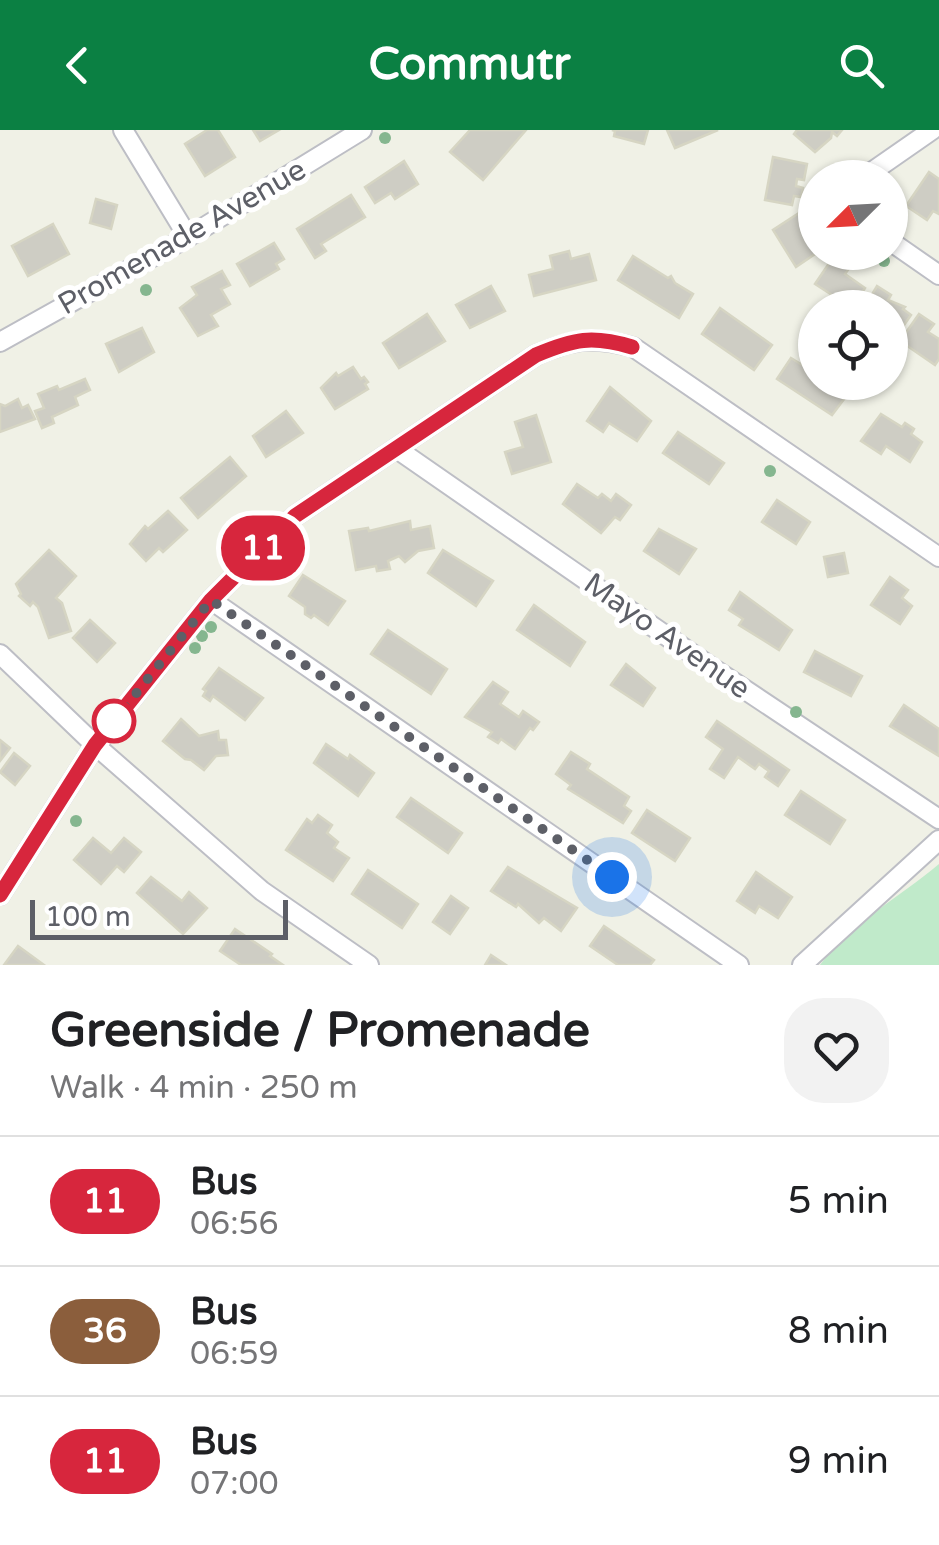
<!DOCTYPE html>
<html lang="en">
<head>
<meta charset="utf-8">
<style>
	:root { --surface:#fff; --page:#f2f2f2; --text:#202124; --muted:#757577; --line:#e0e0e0; --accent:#0b8043 }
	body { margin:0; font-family:"Varela Round",sans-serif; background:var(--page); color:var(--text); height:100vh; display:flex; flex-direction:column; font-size:38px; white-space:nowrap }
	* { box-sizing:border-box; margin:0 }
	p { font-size:32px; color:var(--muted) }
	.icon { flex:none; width:55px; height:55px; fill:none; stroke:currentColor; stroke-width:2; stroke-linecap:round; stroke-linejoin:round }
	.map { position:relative; height:835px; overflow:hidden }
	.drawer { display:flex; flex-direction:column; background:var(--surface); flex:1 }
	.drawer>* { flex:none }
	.badge { padding:0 20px; border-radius:32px; font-size:35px; line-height:65px }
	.needle { width:65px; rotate:246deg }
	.tools { position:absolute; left:798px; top:30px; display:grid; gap:20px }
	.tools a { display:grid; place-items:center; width:110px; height:110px; border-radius:50%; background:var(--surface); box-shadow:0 2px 8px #0004; font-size:50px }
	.scale { position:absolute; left:30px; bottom:25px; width:258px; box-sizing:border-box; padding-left:10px; border:5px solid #5d5f67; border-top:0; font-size:28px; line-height:35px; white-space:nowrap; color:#5d5f67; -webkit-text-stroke:8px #fff; paint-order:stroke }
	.you { position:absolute; width:50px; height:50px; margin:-25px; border:8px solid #fff; border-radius:50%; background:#1a73e8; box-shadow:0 0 0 15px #1a73e833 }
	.map>.badge { position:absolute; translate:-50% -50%; box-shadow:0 0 0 5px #fff }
	.round { display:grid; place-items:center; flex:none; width:105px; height:105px; border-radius:40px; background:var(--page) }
	.overview { display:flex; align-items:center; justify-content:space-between; height:170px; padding:0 50px }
	h1 { font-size:48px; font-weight:700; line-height:75px }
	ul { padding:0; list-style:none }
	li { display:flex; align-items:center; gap:30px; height:130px; padding:0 50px; border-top:2px solid var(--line) }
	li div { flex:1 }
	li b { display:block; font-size:38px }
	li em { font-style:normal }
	li .badge { min-width:110px; font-weight:700; text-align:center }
	header { display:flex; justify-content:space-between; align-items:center; height:130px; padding:0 50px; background:var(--accent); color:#fff; font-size:45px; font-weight:700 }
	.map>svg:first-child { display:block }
	.green { fill:#c0eaca }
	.building { fill:#cecdc4; stroke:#d6d5c3; stroke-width:2.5 }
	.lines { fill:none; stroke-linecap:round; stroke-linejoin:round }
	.minor-casing { stroke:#bdbec5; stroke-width:22 }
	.minor { stroke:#fff; stroke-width:18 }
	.tree { fill:#85b68f }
	.line-casing { stroke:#fff; stroke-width:22 }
	.line { stroke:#d7263d; stroke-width:15 }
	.walk { stroke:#5d5f67; stroke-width:10; stroke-dasharray:0 18 }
	.stop-dot { fill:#fff; stroke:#d7263d; stroke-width:5 }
	.labels { text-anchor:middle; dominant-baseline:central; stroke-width:10; stroke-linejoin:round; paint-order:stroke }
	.street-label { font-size:30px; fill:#5d5f67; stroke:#fff }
</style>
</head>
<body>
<header><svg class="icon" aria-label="back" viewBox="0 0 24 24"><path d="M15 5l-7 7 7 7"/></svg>Commutr<svg class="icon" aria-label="search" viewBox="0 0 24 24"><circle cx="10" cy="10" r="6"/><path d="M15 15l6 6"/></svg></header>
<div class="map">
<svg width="939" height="835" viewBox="0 0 939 835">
	<rect width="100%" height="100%" fill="#f0f1e6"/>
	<!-- green -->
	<path class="green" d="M939,734V835H820C852,792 899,768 939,734Z"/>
	<!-- building -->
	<g class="building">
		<polygon points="207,0 218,0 235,27 205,46 185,14"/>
		<polygon points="253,0 279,0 260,11"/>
		<polygon points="470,0 526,0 483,50 450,22"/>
		<polygon points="612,0 648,0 644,14 614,6 615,1"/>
		<polygon points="667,0 718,0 675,18"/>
		<polygon points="797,0 842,0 837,6 832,2 831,8 815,22 794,4"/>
		<polygon points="773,27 807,34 804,50 797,49 796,56 803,58 801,67 794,66 792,75 765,70"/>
		<polygon points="404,31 418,54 395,69 391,63 375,73 365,57"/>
		<polygon points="929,42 939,49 939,84 933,81 927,90 906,76"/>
		<polygon points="351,65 365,87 321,114 326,121 315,128 297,99"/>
		<polygon points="96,69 117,75 111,99 90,93"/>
		<polygon points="799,83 809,98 807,100 815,112 815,122 818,122 796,137 773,100"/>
		<polygon points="53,94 69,124 28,146 12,116"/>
		<polygon points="274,113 284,129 276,134 279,139 250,156 237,134"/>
		<polygon points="569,121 571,129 589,124 596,150 534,166 529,145 553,139 550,126"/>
		<polygon points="633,126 668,148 671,146 675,153 693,164 679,188 618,150"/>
		<polygon points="834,126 850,137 845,144 865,158 852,178 815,154"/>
		<polygon points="222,141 230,155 221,159 230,174 211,185 218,196 198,206 180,178 197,165 192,157"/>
		<polygon points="491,156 505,181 470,198 456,175"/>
		<polygon points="877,156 891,165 888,170 905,177 903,179 911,185 895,208 890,205 890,178 864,178"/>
		<polygon points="720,178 772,215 754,240 702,204"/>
		<polygon points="427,184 445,211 399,238 383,213"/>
		<polygon points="919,184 934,194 928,202 939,209 939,229 935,235 900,211"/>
		<polygon points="142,198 154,222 119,242 106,214"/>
		<polygon points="791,228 815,243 815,252 849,252 854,256 832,285 777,249"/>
		<polygon points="353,237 361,249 364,247 368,252 365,254 368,259 335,279 321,258 336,243 338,246"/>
		<polygon points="85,249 90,260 75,267 78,275 52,287 54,293 42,298 35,281 44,278 38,264 57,256 59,260"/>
		<polygon points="610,257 651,291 637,311 609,293 603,302 587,291"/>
		<polygon points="18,269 22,278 28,275 35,289 0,302 0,274 5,276"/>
		<polygon points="286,281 303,303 266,327 253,306"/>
		<polygon points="881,284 902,297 905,293 914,299 911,304 922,312 910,332 886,316 881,324 861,311"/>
		<polygon points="536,285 551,332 512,344 505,322 523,317 515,292"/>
		<polygon points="678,302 724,333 709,354 663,323"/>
		<polygon points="230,327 246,346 198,388 181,368"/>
		<polygon points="577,354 598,368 602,364 611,371 616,364 631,375 620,390 615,387 601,403 563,374"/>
		<polygon points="777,370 810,392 796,414 762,392"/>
		<polygon points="168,381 187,400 163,422 159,418 146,431 130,414 145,396 148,399"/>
		<polygon points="410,391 411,400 430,396 434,418 418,421 405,432 399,426 388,431 390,439 377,441 376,436 356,440 349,401 368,398 369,401"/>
		<polygon points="659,399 696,419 679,444 644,421"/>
		<polygon points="49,420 76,446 56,468 62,473 71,501 49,508 38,477 33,472 30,476 19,466 21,464 16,454"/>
		<polygon points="443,420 493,451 476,476 428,443"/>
		<polygon points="844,423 848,443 828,447 824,427"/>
		<polygon points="303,445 345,471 328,495 314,485 311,488 305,484 305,477 289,466"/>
		<polygon points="890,447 908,460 902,468 912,476 900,494 871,475"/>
		<polygon points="740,462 792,500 779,520 739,495 743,489 729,480"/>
		<polygon points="534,475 585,512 570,536 517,500"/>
		<polygon points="90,490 115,513 97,532 73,508"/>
		<polygon points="388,500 447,539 431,564 371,524"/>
		<polygon points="815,521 862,546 851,566 804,542"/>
		<polygon points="626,534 655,558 643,576 611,555"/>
		<polygon points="219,538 263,568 245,590 213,566 210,571 203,566 206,561 203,559"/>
		<polygon points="493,552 508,562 500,574 519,587 523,581 539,592 533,600 530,598 515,619 501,609 498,613 488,607 492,602 465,587"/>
		<polygon points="904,575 939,599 939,626 890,596"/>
		<polygon points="181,589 199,606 218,601 219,610 226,610 228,625 216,626 204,640 191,630 185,629 163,611"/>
		<polygon points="717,591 789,640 778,656 765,647 769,641 759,634 755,639 738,627 724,648 710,639 723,619 706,607"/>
		<polygon points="0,610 10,618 0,631"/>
		<polygon points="326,614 348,629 350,625 374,643 358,666 314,633"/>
		<polygon points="571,622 590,634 587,639 629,667 624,676 631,681 623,693 568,659 571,655 556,644"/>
		<polygon points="14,623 30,636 15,655 0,642"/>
		<polygon points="801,661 845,690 830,714 785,685"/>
		<polygon points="411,668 462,703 448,723 397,687"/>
		<polygon points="647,680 690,708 675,731 632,703"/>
		<polygon points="318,685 332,695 327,703 338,712 334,718 349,728 333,751 286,720 307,689 312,693"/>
		<polygon points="93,708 111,723 124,708 141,722 124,742 117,736 101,754 74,730"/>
		<polygon points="508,737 577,778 561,801 544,788 539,793 518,774 516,777 491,761"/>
		<polygon points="368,740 418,774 402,798 352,764"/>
		<polygon points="756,742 792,767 778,788 759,776 755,783 737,771"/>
		<polygon points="151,747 182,771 189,762 207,778 183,804 137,763"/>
		<polygon points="451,766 468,778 450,804 433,792"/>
		<polygon points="604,796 654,830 650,835 618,835 590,816"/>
		<polygon points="235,799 272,824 270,826 283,835 241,835 220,821"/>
		<polygon points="18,816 44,835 4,835"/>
		<polygon points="491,825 506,835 485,835"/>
	</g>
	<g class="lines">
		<defs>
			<g id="minor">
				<polyline points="123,0 188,107"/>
				<polyline points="863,48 932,0"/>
				<polyline points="890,111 939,145"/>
				<polyline points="0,212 188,107 362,0"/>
				<polyline points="397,319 714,539 939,689"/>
				<polyline points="211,470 739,835"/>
				<polyline points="0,524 95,615 262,761 369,835"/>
				<path d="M0,765L95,615L211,470L295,386L536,225C574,209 592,206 633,217L939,427"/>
				<polyline points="802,835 939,710"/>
			</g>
		</defs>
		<!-- minor casing -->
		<use href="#minor" class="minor-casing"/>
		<!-- minor -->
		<use href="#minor" class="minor"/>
	</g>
	<!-- trees -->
	<g class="tree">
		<circle cx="385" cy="8" r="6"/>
		<circle cx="884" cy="131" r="6"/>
		<circle cx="146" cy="160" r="6"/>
		<circle cx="770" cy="341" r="6"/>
		<circle cx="211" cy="497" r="6"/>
		<circle cx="202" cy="506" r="6"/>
		<circle cx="195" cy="518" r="6"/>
		<circle cx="796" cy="582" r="6"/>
		<circle cx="76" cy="691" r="6"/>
	</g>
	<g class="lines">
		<defs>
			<path id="line" d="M0,765L95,615L211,470L295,386L536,225C574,209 592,205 632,217"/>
		</defs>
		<!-- line casing -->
		<use href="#line" class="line-casing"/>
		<!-- line -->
		<use href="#line" class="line"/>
		<!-- walk -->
		<polyline class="walk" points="114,591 211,470 612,747"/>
	</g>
	<!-- markers -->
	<circle class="stop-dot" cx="114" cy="591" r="20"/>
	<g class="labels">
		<!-- street labels -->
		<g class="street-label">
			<text transform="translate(182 107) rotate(-30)">Promenade Avenue</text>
			<text transform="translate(667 506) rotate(35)">Mayo Avenue</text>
		</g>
	</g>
</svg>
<div class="tools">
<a><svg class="needle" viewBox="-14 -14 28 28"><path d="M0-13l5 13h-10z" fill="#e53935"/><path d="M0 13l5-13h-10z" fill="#757577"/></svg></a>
<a><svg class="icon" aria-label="locate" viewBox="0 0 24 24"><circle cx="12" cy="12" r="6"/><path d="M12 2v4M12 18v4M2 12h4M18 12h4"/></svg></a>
</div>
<div class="scale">100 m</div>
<div class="you" style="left:612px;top:747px"></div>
<b class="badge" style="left:263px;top:418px;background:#d7263d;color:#fff">11</b>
</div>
<section class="drawer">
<div class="overview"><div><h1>Greenside / Promenade</h1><p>Walk · 4 min · 250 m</p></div><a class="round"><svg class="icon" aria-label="heart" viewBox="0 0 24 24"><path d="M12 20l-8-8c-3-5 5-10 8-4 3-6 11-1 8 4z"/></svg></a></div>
<ul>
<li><span class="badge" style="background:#d7263d;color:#fff">11</span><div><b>Bus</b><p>06:56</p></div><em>5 min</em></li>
<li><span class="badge" style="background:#8b5e3c;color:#fff">36</span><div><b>Bus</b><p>06:59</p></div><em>8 min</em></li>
<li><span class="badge" style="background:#d7263d;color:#fff">11</span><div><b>Bus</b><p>07:00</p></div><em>9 min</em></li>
</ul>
</section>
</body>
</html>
